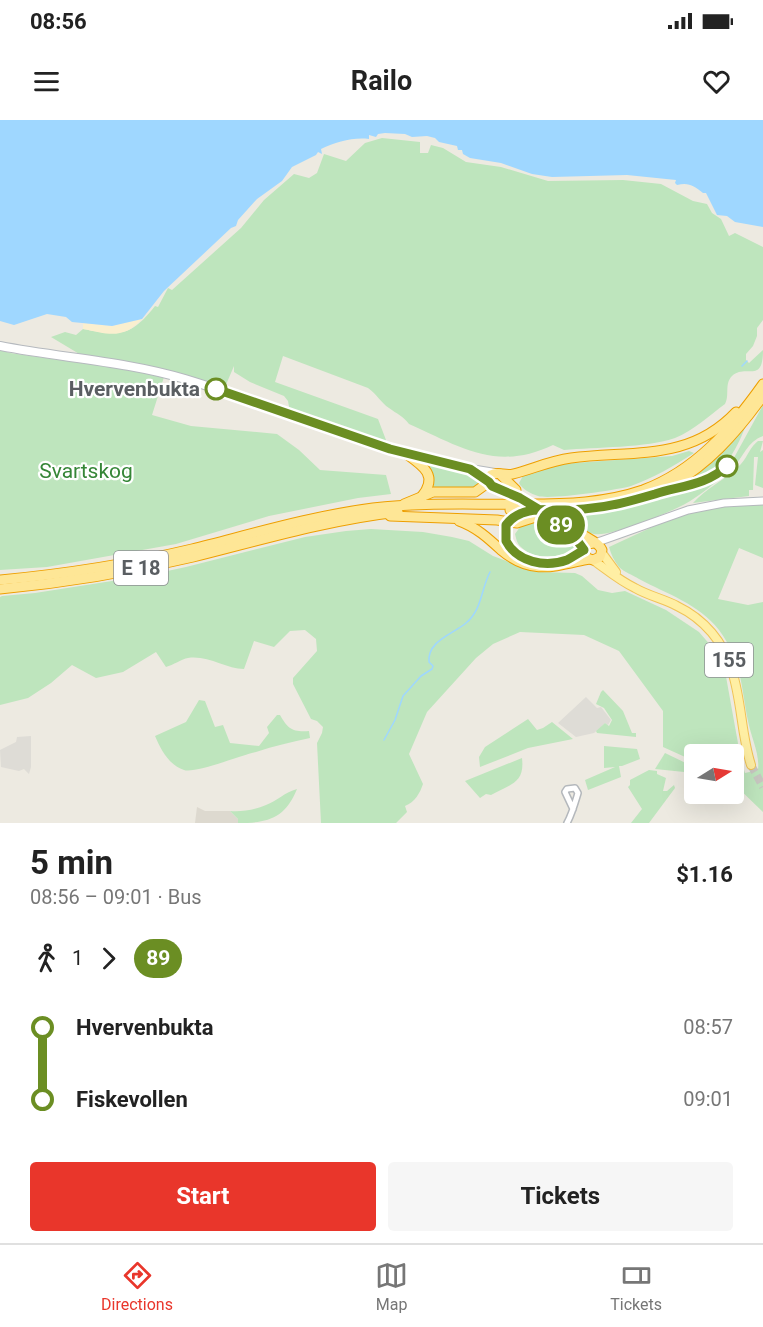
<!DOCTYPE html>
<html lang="en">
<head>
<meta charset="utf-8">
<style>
	:root { --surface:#fff; --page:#f6f6f6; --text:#222; --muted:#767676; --line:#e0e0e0; --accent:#e9362b }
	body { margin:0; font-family:Roboto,sans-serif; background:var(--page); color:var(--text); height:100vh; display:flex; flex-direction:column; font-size:22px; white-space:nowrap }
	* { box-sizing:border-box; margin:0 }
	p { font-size:20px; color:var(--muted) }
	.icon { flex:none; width:33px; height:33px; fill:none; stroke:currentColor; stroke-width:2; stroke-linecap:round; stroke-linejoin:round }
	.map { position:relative; height:703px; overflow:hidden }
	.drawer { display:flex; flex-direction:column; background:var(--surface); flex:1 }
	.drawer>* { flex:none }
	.badge { padding:0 12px; border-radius:20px; font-size:21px; line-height:39px }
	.needle { width:39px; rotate:79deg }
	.fabs { position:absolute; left:684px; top:624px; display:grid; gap:12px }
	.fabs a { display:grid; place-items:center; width:60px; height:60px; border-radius:6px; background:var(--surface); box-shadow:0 6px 24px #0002; font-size:30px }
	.map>.badge { position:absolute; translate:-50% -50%; box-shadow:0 0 0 3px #fff }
	.legs { display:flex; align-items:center; gap:9px; height:66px; padding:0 30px; font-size:20px }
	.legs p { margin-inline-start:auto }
	.overview { display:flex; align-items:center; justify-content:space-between; height:102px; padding:0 30px }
	h1 { font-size:33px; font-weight:700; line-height:45px }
	.button { display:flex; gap:12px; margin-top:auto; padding:12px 30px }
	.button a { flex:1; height:69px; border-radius:6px; background:var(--accent); color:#fff; font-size:24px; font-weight:700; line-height:69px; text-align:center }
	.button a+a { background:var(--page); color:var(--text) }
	ul { padding:0 30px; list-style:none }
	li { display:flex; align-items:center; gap:21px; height:72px; font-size:22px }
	li i { display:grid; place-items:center; width:9px; height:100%; margin:0 8px; background:currentColor }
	li i::after { content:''; width:15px; height:15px; margin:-8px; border:4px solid; border-radius:50%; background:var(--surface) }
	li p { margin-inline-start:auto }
	li:first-child i { background:linear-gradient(#0000 50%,currentColor 0) }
	li:last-child i { background:linear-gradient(currentColor 50%,#0000 0) }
	.status { display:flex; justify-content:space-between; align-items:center; height:42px; padding:0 30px; background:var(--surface); direction:ltr }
	.status svg { height:16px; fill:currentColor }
	header { display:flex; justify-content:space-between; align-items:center; height:78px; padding:0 30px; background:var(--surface); font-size:27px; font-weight:700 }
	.dock { display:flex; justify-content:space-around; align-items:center; height:84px; border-top:2px solid var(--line); background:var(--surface); font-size:16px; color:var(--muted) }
	.dock a { display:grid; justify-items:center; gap:3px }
	.dock .selected { color:var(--accent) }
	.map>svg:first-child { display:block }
	.industrial { fill:#dedcd6 }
	.education { fill:#ddd9cf }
	.green { fill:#bee5bd }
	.sand { fill:#faefcf }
	.water { fill:#9fd7ff }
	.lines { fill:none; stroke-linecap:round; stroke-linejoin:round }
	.stream { stroke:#9fd7ff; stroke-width:1.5 }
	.primary-tunnel { stroke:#c8c7c1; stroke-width:8; stroke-dasharray:8 4; stroke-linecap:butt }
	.minor-casing { stroke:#b4b8bc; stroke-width:8 }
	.tertiary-casing { stroke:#b4b8bc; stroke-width:9 }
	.secondary-casing { stroke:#b5b9be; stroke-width:10 }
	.primary-casing { stroke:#f1c356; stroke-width:10 }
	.trunk-casing { stroke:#ee9f00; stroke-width:11 }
	.minor { stroke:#fff; stroke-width:5 }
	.tertiary { stroke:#fff; stroke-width:7 }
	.secondary { stroke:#fff; stroke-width:8 }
	.primary { stroke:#ffefa4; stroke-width:8 }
	.trunk { stroke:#fee696; stroke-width:9 }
	.trunk-bridge-casing { stroke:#ee9f00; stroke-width:11; stroke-linecap:butt }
	.trunk-bridge { stroke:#fee696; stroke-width:9 }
	.line-1-casing { stroke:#fff; stroke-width:14 }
	.line-1 { stroke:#6b8e23; stroke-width:9 }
	.stop-1-dot { fill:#fff; stroke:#6b8e23; stroke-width:3 }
	.labels { text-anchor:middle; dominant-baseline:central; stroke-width:4.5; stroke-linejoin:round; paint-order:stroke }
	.shield { fill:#fff; stroke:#8c8e91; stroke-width:1.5 }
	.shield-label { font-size:20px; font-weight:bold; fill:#5a5e62 }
	.stop-label { font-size:21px; font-weight:bold; fill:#5a5e62; stroke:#fff; text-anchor:end }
	.park-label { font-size:21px; fill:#358637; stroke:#fff }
</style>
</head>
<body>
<div class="status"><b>08:56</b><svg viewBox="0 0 49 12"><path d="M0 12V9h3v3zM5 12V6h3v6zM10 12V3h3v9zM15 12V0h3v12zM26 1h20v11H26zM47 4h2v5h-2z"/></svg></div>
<header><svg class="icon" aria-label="menu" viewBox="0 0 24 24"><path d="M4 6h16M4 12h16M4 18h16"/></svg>Railo<svg class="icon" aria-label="heart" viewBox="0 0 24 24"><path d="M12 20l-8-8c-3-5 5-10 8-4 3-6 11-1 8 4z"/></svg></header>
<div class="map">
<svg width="763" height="703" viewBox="0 0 763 703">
	<rect width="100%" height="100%" fill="#edeae1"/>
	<!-- industrial -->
	<g class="industrial">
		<polygon points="586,577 597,588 601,587 611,600 608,605 605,603 594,613 576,617 558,603"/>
		<polygon points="31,616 31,647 29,654 24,649 19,651 1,647 0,630 16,622 17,617"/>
	</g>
	<!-- education -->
	<polygon class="education" points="197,687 205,691 230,691 238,699 238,703 195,703"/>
	<!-- green -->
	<g class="green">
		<path d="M382,18L420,22V33H428L431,25L443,28L466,42L501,47L548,61L623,60L661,64L693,81L707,84L712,93L721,99L729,116L735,113L763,127V200L757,208V216L753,226L746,234V240L749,243L763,230C763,265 746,243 732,256C724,264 730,275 725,284C710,295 693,311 675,318C647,328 595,327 564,330L553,325C496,352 461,327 409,304C403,296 397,294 389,288C381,283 377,274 368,268L283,236L275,262L378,299L386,320L384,323L290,292L288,281L284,276L250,262L234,252V246L225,267L222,268L179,253L81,235L51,217L65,212L76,215L83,209C119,216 131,217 155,186L158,187L168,168L172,170L241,108L264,80L294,54L309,58L317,53L324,34L346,41L365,23Z"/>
		<polygon points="0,230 10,233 139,251 164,257 152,295 191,306 277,314 299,330 320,350 386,355 391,374 358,378 269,396 176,424 47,447 0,450"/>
		<path d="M763,285V316C747,322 744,336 733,348L730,345Z"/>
		<path d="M746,305C732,341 720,358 679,366L708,346L728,326Z"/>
		<path d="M758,321H763L760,332L763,330V368L755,365L758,337H754L753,370H749V376L693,383C706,368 727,359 741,344C748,336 750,327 758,321Z"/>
		<path d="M689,331L694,333C674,346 653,358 631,366C618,370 549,380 538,376C531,374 522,369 519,363L524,354L560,344L672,336Z"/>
		<polygon points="420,339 471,352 484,361 478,368 429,371"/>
		<path d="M720,355L722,357C709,368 694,380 679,387C662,395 611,417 594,414C582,412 575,404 567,396L614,391L704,362Z"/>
		<path d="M755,384L763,385V438L739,428L718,479L748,485L763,482V692L734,664V634H694V641L663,627V591L619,531L584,515L520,512L493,524L476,538L427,592L409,634L423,664C420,673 415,682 405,686L407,692L396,703H321L317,623L322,613L323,607L317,601L311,599L293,564V558L317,531L316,519L305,510L290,511L274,527L254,521L244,549C226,549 208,535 188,538C182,539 173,545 166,547L156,532L123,552L96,558L72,545L51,563L28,578L0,585V477L2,476L35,473L144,456L186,447L305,417L346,411L371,409L423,412L452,417L469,421L493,436L526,448L540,452L575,453L582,456L598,470L612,473L625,471L666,490L699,512L712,527L725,551L741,640L745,653L758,650C760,634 751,617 748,601C741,566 742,541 719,510C699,484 667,474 639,459C633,455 624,452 619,447C614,441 611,434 609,427L676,396L703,388Z"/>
		<path d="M543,398L570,420L576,428C562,438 534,441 521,427C517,424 516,418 515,414L520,407Z"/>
		<polygon points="603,570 623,591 632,613 636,613 636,617 597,613 596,611 605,603 609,606 612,600 604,588 596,584 601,572"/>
		<path d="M199,580L205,581L215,607L223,605L230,623L259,626L269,613L267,607L277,595H280C288,609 292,612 309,611L310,618C292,622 274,626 256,632C242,635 194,654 184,650C169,645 161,630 155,616L186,602Z"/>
		<polygon points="528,599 537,610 543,608 552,602 573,619 528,628 480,647 479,637 485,627"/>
		<polygon points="604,626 637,629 640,639 622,646 619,646 621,657 588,670 585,660 615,647 604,648"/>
		<polygon points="665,633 694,647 694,653 655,649"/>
		<path d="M522,638C525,663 511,664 491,675L486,674L480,678L465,661Z"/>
		<polygon points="649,650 657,651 657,654 666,658 663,671 667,671 674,665 675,668 649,703 631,703 642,689 628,667 630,665 630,660"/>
		<path d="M297,669C285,699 267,703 238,703V699L230,691C241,692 255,690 266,685C277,681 285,672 297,669Z"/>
	</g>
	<!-- sand -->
	<path class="sand" d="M142,199C123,220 108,214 83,209V203L112,206Z"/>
	<!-- water -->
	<path class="water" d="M0,0H763V107L735,102L727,96L717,95L706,73H703C694,66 689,62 677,65L675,63L676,60L627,55L552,57L532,54L501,43L470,38L463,34L462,30H458L457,26L439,22L435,18L427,16L412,17L405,14L385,13L378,14L376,17L369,15V19C353,17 336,22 321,29L322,34L318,32L316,35L292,47L282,61L257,79L238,100L236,106L231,108L164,171L142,199L112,206L72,202L66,197L47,194L14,205L0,201Z"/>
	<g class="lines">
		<!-- stream -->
		<g class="stream">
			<polyline points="742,246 747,241"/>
			<path d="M384,620L395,600L403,576L421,556L432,549L433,546L429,542C427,521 453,514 466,503C482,490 481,469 490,452"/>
		</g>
		<!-- primary-tunnel -->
		<polyline class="primary-tunnel" points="751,645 763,667"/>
		<defs>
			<path id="minor" d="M567,703C572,694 575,683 578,673L575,668L567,669L565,672L573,689"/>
			<polyline id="tertiary" points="595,423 688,390 724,383 763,381"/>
			<path id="secondary" d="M0,226C61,238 125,241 185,259C288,290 388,338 495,353"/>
			<g id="primary">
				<polyline points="602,433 616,452"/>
				<path d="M593,440C607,450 620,461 635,468C649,476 664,479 677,486C704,499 724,522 732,551C742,582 741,614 751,645"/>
			</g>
			<g id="trunk">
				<path d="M405,333C422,345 439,355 422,376"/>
				<polyline points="500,354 516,370"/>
				<path d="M510,374L492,366L489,362L491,355C498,351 505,356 513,354C533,349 549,341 571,338C632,330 689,342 736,292"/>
				<polyline points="404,384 433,372 475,372 489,362"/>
				<path d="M510,390C524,390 538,392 552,391C654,389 704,358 763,276"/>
				<polyline points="390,396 497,400 517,403 545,394"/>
				<path d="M511,399C498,414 508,430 523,438"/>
				<path d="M459,401C476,407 488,418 501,430C532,456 555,446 589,439"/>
				<path d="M571,414L580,425L587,438L593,440L600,437L602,430C598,421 582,416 574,409"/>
				<path d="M563,441C574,437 581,432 588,424L593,423"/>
				<path d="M0,460C64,454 129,444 192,429C252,414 311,396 373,388C424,382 476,385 527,384C566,384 605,383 643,370C696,350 731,309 763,264"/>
				<path d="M0,469C65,463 130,452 193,437C261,420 328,400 398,392"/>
			</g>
		</defs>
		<!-- minor casing -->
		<use href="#minor" class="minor-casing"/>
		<!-- tertiary casing -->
		<use href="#tertiary" class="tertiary-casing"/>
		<!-- secondary casing -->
		<use href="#secondary" class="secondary-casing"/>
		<!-- primary casing -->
		<use href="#primary" class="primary-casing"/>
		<!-- trunk casing -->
		<use href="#trunk" class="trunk-casing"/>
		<!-- minor -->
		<use href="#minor" class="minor"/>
		<!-- tertiary -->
		<use href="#tertiary" class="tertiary"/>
		<!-- secondary -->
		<use href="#secondary" class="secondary"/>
		<!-- primary -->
		<use href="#primary" class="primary"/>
		<!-- trunk -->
		<use href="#trunk" class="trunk"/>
		<defs>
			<polyline id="trunk-bridge" points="510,374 540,390 571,414"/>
		</defs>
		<!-- trunk-bridge casing -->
		<use href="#trunk-bridge" class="trunk-bridge-casing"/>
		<!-- trunk-bridge -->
		<use href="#trunk-bridge" class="trunk-bridge"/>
	</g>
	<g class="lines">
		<defs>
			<path id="line-1" d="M216,269L390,329L470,349L489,362L492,366L520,378L545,393L576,419L584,430C578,433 573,437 567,440C545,448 517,442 506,421V405C512,397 519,393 529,391C546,388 566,391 584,389C610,387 631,381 655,374C680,366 707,365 727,346"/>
		</defs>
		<!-- line-1 casing -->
		<use href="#line-1" class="line-1-casing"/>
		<!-- line-1 -->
		<use href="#line-1" class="line-1"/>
	</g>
	<!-- markers -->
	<g class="stop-1-dot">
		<circle cx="216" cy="269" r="10"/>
		<circle cx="727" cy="346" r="10"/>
	</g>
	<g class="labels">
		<!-- shield labels -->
		<g class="shield">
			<rect x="114" y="431" width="54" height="34" rx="4.5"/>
			<rect x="705" y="523" width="48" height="34" rx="4.5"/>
		</g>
		<g class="shield-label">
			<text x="141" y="448">E 18</text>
			<text x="729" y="540">155</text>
		</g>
		<!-- stop labels -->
		<g class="stop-label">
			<text x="200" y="269">Hvervenbukta</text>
		</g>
		<!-- park labels -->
		<g class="park-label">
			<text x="86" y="351">Svartskog</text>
		</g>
	</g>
</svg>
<div class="fabs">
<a><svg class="needle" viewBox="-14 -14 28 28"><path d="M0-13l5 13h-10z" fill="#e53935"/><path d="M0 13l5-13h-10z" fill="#767676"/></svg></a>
</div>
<b class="badge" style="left:561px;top:405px;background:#6b8e23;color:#fff">89</b>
</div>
<section class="drawer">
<div class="overview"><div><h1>5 min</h1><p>08:56 – 09:01 · Bus</p></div><b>$1.16</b></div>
<div class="legs"><svg class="icon" aria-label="walk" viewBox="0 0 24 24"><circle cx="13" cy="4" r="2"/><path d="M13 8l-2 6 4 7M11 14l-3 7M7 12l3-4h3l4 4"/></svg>1<svg class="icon" aria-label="forward" viewBox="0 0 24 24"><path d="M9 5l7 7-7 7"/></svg><b class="badge" style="background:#6b8e23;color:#fff">89</b></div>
<ul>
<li><i style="color:#6b8e23"></i><b>Hvervenbukta</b><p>08:57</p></li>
<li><i style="color:#6b8e23"></i><b>Fiskevollen</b><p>09:01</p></li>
</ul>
<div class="button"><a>Start</a><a>Tickets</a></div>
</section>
<nav class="dock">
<a class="selected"><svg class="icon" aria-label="directions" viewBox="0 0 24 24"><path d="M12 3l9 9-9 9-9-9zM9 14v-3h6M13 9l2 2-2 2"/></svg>Directions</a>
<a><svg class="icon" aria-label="map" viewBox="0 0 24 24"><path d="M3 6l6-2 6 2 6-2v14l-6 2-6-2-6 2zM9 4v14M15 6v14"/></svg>Map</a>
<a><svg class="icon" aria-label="tickets" viewBox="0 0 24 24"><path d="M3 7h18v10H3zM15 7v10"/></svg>Tickets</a>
</nav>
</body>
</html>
